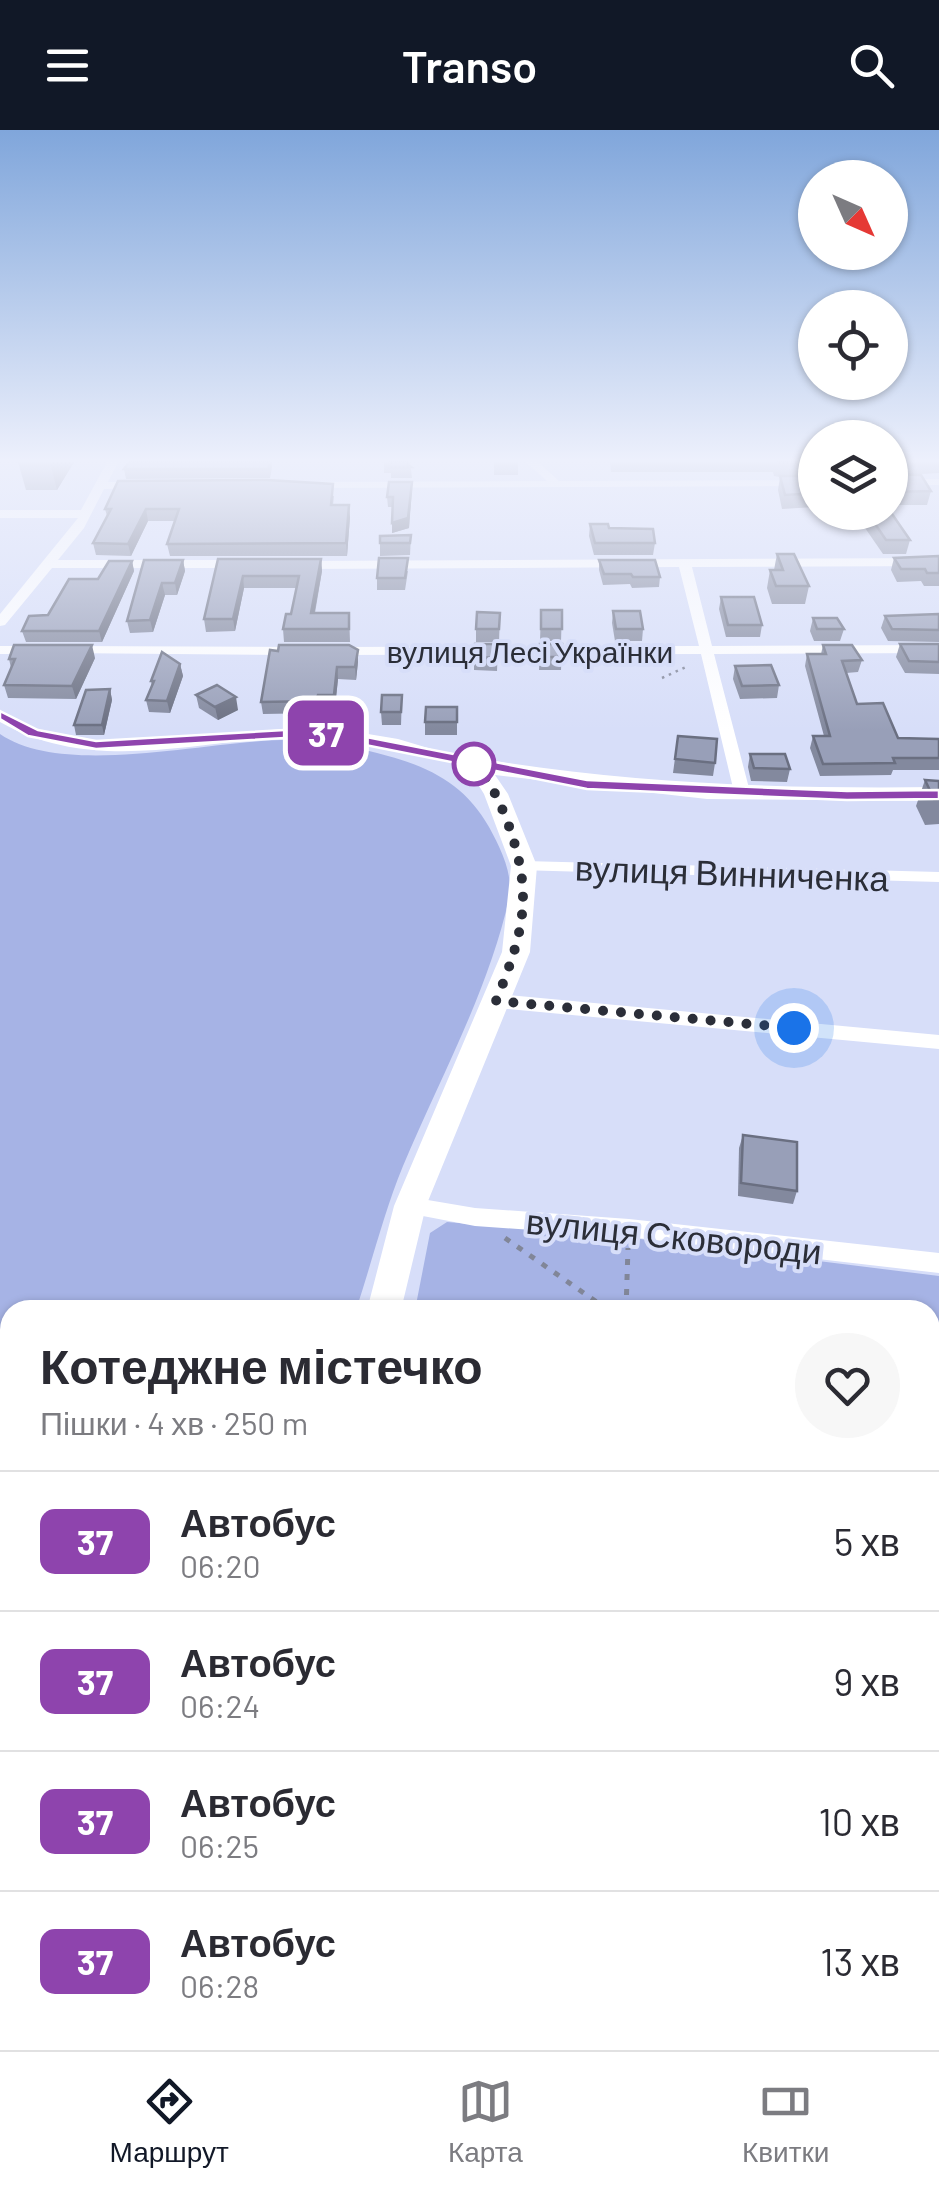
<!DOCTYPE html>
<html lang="uk">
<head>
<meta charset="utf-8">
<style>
	:root { --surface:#fff; --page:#f7f7f7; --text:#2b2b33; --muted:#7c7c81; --line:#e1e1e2; --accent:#111827 }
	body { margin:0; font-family:Barlow,sans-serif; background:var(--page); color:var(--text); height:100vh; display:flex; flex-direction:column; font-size:38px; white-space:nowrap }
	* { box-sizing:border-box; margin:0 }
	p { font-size:32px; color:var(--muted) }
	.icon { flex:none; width:55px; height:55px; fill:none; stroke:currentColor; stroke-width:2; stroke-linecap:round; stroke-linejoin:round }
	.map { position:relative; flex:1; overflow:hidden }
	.side { position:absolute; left:0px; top:1170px; width:940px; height:750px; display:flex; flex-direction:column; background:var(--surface); border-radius:30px 30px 0 0; box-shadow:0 2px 8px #0004 }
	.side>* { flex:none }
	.badge { padding:0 20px; border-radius:15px; font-size:35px; line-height:65px }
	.needle { width:65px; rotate:135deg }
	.tools { position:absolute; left:798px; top:30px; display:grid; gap:20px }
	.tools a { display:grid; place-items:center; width:110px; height:110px; border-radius:50%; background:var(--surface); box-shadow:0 2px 8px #0004; font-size:50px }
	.you { position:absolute; width:50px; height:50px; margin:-25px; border:8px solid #fff; border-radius:50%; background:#1a73e8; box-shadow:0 0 0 15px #1a73e833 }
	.map>.badge { position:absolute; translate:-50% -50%; box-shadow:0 0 0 5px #fff }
	.round { display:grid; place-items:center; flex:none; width:105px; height:105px; border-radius:52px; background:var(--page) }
	.summary { display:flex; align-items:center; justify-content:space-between; height:170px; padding:0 40px }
	h1 { font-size:48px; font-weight:600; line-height:75px }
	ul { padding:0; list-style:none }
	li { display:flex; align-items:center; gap:30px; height:140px; padding:0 40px; border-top:2px solid var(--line) }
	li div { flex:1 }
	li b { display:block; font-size:38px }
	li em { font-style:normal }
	li .badge { min-width:110px; font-weight:700; text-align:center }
	header { display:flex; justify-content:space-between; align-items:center; height:130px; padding:0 40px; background:var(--accent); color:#fff; font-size:45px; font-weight:600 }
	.tab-bar { display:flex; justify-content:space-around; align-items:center; height:140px; border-top:2px solid var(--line); background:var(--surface); font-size:28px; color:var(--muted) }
	.tab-bar a { display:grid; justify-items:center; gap:5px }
	.tab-bar .active { color:var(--accent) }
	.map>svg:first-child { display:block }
	.green { fill:#a6b3e5 }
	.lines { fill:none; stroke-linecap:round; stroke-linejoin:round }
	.path-far1 { stroke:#818698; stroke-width:2.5; stroke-dasharray:2.5 5; stroke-linecap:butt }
	.path { stroke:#818698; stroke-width:5; stroke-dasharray:6 9; stroke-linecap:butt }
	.street { fill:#fff; fill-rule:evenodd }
	.secondary { fill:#fff; fill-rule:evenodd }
	.wall { fill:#83899e }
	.shaded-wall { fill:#6a6f81 }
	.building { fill:#989fb8; stroke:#6a6f81; stroke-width:2.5 }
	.line { fill:#8e44ad; stroke:#fff; stroke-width:2.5 }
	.walk { stroke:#2b2e38; stroke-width:10; stroke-dasharray:0 18 }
	.stop-dot { fill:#fff; stroke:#8e44ad; stroke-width:5 }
	.labels { text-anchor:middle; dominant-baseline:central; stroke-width:8; stroke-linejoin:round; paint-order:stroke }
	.far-street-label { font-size:30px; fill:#2b2e38; stroke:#d7def9 }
	.street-label { font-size:35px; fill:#2b2e38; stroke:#d7def9 }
</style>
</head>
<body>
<header><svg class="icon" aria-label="menu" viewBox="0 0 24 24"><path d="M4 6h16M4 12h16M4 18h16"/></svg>Transo<svg class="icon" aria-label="search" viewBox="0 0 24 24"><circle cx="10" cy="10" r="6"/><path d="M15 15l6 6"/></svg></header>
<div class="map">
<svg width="939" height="1920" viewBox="0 0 939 1920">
	<rect width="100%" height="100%" fill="#d7def9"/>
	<!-- green -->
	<g class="green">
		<path d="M0,604C67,650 219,607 299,610C329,611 359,618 388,626C432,638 466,656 489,697C500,717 514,745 509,768C489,860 439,950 403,1036C384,1082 372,1132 356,1180H10V1910H350L351,1920H0Z"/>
		<polygon points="447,1092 616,1106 939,1146 939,1400 930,1399 930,1180 415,1180 430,1103"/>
	</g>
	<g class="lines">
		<!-- path-far1 -->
		<polyline class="path-far1" points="662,548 688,536"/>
		<!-- path -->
		<g class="path">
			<polyline points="505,1108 608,1180"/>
			<polyline points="626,1180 628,1118"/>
			<polyline points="930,1361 939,1367"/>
		</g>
		<!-- street -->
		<g class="street">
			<polygon points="107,332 118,332 108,352 139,352 145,355 139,358 104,359 84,398 58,430 240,430 246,434 240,438 52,438 5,495 0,496 0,484 78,388 0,388 0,380 81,380"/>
			<polygon points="526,332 538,332 559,351 815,350 815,356 308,358 302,355 308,352 547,351"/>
			<rect x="890" y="349" width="49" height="6"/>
			<polygon points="939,428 939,436 692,437 712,516 939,515 939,523 714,524 750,662 742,667 734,662 701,524 331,525 324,521 331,517 699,516 679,437 294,439 288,435 294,431"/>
			<polygon points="0,516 37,516 44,520 37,524 0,524"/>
			<polygon points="66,516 297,517 304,521 297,525 61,523 61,517"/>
			<path d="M0,582L37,601L70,609L154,612L282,599H338L398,609L485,635L477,640C425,626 373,607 318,606C210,605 101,649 0,592Z"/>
			<polygon points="524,731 939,742 939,752 518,740 518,732"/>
			<polygon points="496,864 939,905 939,919 496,878 487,871"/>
			<polygon points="410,1067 475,1078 629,1089 939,1123 939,1143 629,1107 475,1096 402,1082 399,1076 402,1070"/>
			<polygon points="930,1403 939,1404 939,1430 930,1429"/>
			<polygon points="930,1761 939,1763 939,1795 930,1793"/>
		</g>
		<!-- secondary -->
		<g class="secondary">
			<path d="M477,628C630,654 784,659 939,657V671L707,669L495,645L508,664L537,736L530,822L426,1076L401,1180H367L394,1076L502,822L511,736L484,664L466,635Z"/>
			<polygon points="373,1910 423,1910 425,1920 375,1920"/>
		</g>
	</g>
	<!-- wall -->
	<g class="wall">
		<polygon points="18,332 74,332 57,360 26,360"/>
		<polygon points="129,332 272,332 272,338 270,348 126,349 124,339"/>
		<polygon points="384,332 410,332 412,348 391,348 391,343 384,343"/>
		<rect x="494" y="332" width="24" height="13"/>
		<polygon points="610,332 815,332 815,377 782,379 778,360 780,347 774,346 773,342 611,342"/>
		<polygon points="890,332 939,332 939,343 903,345 931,361 927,375 890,375"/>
		<polygon points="412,361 409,398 392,403 393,377 388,377 387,367"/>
		<polygon points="334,366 333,375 350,387 347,426 170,426 167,414 175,391 148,391 131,426 96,425 93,413 107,386 105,379"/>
		<polygon points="854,382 890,382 910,410 906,424 883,424"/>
		<polygon points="590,394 609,398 655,413 653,425 594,425 589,406"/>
		<polygon points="411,405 410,425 380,426 380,413"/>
		<polygon points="777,424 809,456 805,474 772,474 767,458 770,440 774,440"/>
		<polygon points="939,426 939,456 924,456 921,451 897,452 891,440 894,428"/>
		<polygon points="218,429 321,429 322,441 315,483 349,483 350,512 284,512 283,499 291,484 296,458 244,458 235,501 206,502 204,489"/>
		<polygon points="183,430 185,441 177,465 165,465 153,502 130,503 127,491"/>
		<polygon points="599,430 660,447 659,457 632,458 630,454 603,455 599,440"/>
		<polygon points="132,431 134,441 102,512 26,512 22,501 48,485 98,449"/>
		<polygon points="408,441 405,460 377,460 377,448"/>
		<polygon points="721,467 762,495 760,507 726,507 719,479"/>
		<polygon points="541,480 562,480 561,511 540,511"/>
		<polygon points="613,481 643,499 642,511 615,511 612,493"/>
		<polygon points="500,483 499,512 476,512 476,499"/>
		<polygon points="939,484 939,512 888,511 881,498 885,486"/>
		<polygon points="813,488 844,499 840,511 814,511 810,501"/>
		<polygon points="498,514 497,541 474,540 474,527"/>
		<polygon points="540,514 562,514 561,540 539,540"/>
		<polygon points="900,514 939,514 939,544 905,543 896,527"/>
		<polygon points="823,515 862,530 858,542 846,543 857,574 898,608 939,609 939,640 893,640 891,645 820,646 810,618 813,606 824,606 805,536 807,524 821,524"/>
		<polygon points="270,520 358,532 356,550 338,549 335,577 319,577 318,583 263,584 261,572"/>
		<polygon points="95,528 76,569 8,568 4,555 11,538 9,529"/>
		<polygon points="180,534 183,546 170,583 149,582 146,570 152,557 151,551"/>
		<polygon points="735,536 779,555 777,568 740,569 733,549"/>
		<polygon points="110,559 112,570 104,605 76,605 74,595"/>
		<polygon points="196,565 238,580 218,590 199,578"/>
		<polygon points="402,565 401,595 382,595 381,582"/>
		<polygon points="457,577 457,605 425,605 425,592"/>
		<polygon points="678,606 715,633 713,646 673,643"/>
		<polygon points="750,624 790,639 787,652 751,651 748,637"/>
		<polygon points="925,650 939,651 939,694 925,695 916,676"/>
		<polygon points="743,1005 797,1061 793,1074 738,1066 739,1018"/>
	</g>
	<!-- shaded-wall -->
	<g class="shaded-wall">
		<polygon points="50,332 74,332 57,360"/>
		<polygon points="412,352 409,398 392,403 392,393"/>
		<polygon points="349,375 350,387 347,426 346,413"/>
		<polygon points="146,379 148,391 131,426 128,414"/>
		<polygon points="321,429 322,441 312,496 311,483"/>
		<polygon points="183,430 185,441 177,465 175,453"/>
		<polygon points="132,431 134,441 102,512 99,501"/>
		<polygon points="243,446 244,458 235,501 233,489"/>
		<polygon points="162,453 165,465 153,502 150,490"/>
		<polygon points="92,515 95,528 76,569 72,556"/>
		<polygon points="358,520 358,532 356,550 355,537"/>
		<polygon points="180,534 183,546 170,583 167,571"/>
		<polygon points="337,537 338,549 335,577 334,565"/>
		<polygon points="110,559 112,570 104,605 102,595"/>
		<polygon points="236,567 238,580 218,590 215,577"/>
	</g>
	<!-- building -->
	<g class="building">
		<polygon points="129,332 270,332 269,339 124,339"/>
		<polygon points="388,332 409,332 404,332 411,337 390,337 391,332"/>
		<polygon points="777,332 815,332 815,334 777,333"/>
		<polygon points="890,332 893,332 891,344 921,345 931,361 890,362"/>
		<polygon points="780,346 815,346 815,363 785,365"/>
		<polygon points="267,350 333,354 331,375 349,375 346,413 167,414 179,379 146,379 128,414 93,413 111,379 105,379 118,351"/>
		<polygon points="389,352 412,352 408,388 392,393 393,367 387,367"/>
		<polygon points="890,381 910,410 886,410 867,382"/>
		<polygon points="590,394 608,394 609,398 653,399 655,413 595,413"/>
		<polygon points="411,405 410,413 380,413 380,406"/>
		<polygon points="777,424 794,424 809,456 776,456 770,440 783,440"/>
		<polygon points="939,426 939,443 927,443 925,439 901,439 894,428"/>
		<polygon points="379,428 408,428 405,448 377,448"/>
		<polygon points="218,429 321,429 311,483 349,483 349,499 283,499 286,484 291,484 299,446 243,446 233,489 204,489"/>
		<polygon points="144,430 183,430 175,453 162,453 150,490 127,491"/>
		<polygon points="599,430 655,430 660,447 633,447 631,444 604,444"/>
		<polygon points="109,431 132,431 99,501 22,501 29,486 48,485 69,449 98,449"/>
		<polygon points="721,467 754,467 762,495 728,495"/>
		<rect x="541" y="480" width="21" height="19"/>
		<polygon points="613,481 640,481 643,499 616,499"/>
		<polygon points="477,482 500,483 499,499 476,499"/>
		<polygon points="939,484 939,500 892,499 885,486"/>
		<polygon points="813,488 837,488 844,499 817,499"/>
		<polygon points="475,514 498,514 498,528 474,527"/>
		<rect x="540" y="514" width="22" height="13"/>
		<polygon points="900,514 939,514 939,532 909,531"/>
		<polygon points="14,515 92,515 72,556 4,555 15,529 9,529"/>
		<polygon points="279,515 349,515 358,520 355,537 337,537 334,565 318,565 316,571 261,572 270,520 278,521"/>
		<polygon points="823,515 852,515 862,530 842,531 857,574 883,573 898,608 939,609 939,628 893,628 895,633 823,634 813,606 830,606 807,524 826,524"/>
		<polygon points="162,522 180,534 167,571 146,570 154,551 151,551"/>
		<polygon points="771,535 779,555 742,556 735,536"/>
		<polygon points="217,555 236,567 215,577 196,565"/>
		<polygon points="110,559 102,595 74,595 86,560"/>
		<polygon points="382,565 402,565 401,582 381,582"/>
		<polygon points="426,577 457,577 457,592 425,592"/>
		<polygon points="678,606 717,609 715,633 675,629"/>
		<polygon points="750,624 785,624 790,639 754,638"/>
		<polygon points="925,650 939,651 939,669 934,669"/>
		<polygon points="743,1005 797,1012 797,1061 741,1053"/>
	</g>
	<!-- sky -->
	<linearGradient id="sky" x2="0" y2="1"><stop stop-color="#80a6db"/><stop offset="0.55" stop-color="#edf0fc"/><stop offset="1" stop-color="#edf0fc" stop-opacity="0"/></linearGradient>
	<rect width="939" height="601" fill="url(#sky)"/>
	<!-- line -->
	<polygon class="line" points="0,581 38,600 96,611 320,598 587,650 847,661 939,660 939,669 847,670 587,659 320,606 96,619 28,606 0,589"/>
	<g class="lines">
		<!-- walk -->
		<path class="walk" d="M474,634C489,648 498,669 506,688C534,763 525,799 496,871L794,898"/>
	</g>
	<!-- markers -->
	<circle class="stop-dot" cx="474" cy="634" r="20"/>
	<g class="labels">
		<!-- far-street labels -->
		<g class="far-street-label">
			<text x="530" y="521">вулиця Лесі Українки</text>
		</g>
		<!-- street labels -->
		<g class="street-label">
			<text transform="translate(732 742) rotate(2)">вулиця Винниченка</text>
			<text transform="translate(674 1105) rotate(6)">вулиця Сковороди</text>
		</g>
	</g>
</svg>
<div class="tools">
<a><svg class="needle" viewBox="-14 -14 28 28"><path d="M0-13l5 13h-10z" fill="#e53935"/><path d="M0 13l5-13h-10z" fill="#7c7c81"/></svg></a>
<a><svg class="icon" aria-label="locate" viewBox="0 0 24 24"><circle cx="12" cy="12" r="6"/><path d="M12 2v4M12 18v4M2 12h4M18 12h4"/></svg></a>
<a><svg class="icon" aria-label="layers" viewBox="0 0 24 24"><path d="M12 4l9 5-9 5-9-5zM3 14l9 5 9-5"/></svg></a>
</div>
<div class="you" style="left:794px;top:898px"></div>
<b class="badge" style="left:326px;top:603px;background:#8e44ad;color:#fff">37</b>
<section class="side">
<div class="summary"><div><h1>Котеджне містечко</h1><p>Пішки · 4 хв · 250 m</p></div><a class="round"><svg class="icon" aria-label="heart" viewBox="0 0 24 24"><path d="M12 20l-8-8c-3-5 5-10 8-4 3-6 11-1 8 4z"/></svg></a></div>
<ul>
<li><span class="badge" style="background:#8e44ad;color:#fff">37</span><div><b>Автобус</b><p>06:20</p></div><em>5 хв</em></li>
<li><span class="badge" style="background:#8e44ad;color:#fff">37</span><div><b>Автобус</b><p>06:24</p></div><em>9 хв</em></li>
<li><span class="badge" style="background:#8e44ad;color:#fff">37</span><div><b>Автобус</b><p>06:25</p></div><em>10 хв</em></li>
<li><span class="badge" style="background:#8e44ad;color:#fff">37</span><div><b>Автобус</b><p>06:28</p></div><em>13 хв</em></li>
</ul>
</section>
</div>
<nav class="tab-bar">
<a class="active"><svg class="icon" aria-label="directions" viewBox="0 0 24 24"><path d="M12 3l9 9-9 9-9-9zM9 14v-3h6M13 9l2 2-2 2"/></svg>Маршрут</a>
<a><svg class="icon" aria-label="map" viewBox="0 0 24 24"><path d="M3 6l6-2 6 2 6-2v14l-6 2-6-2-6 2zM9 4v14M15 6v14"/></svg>Карта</a>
<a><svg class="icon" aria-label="tickets" viewBox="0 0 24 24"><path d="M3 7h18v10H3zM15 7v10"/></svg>Квитки</a>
</nav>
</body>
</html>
